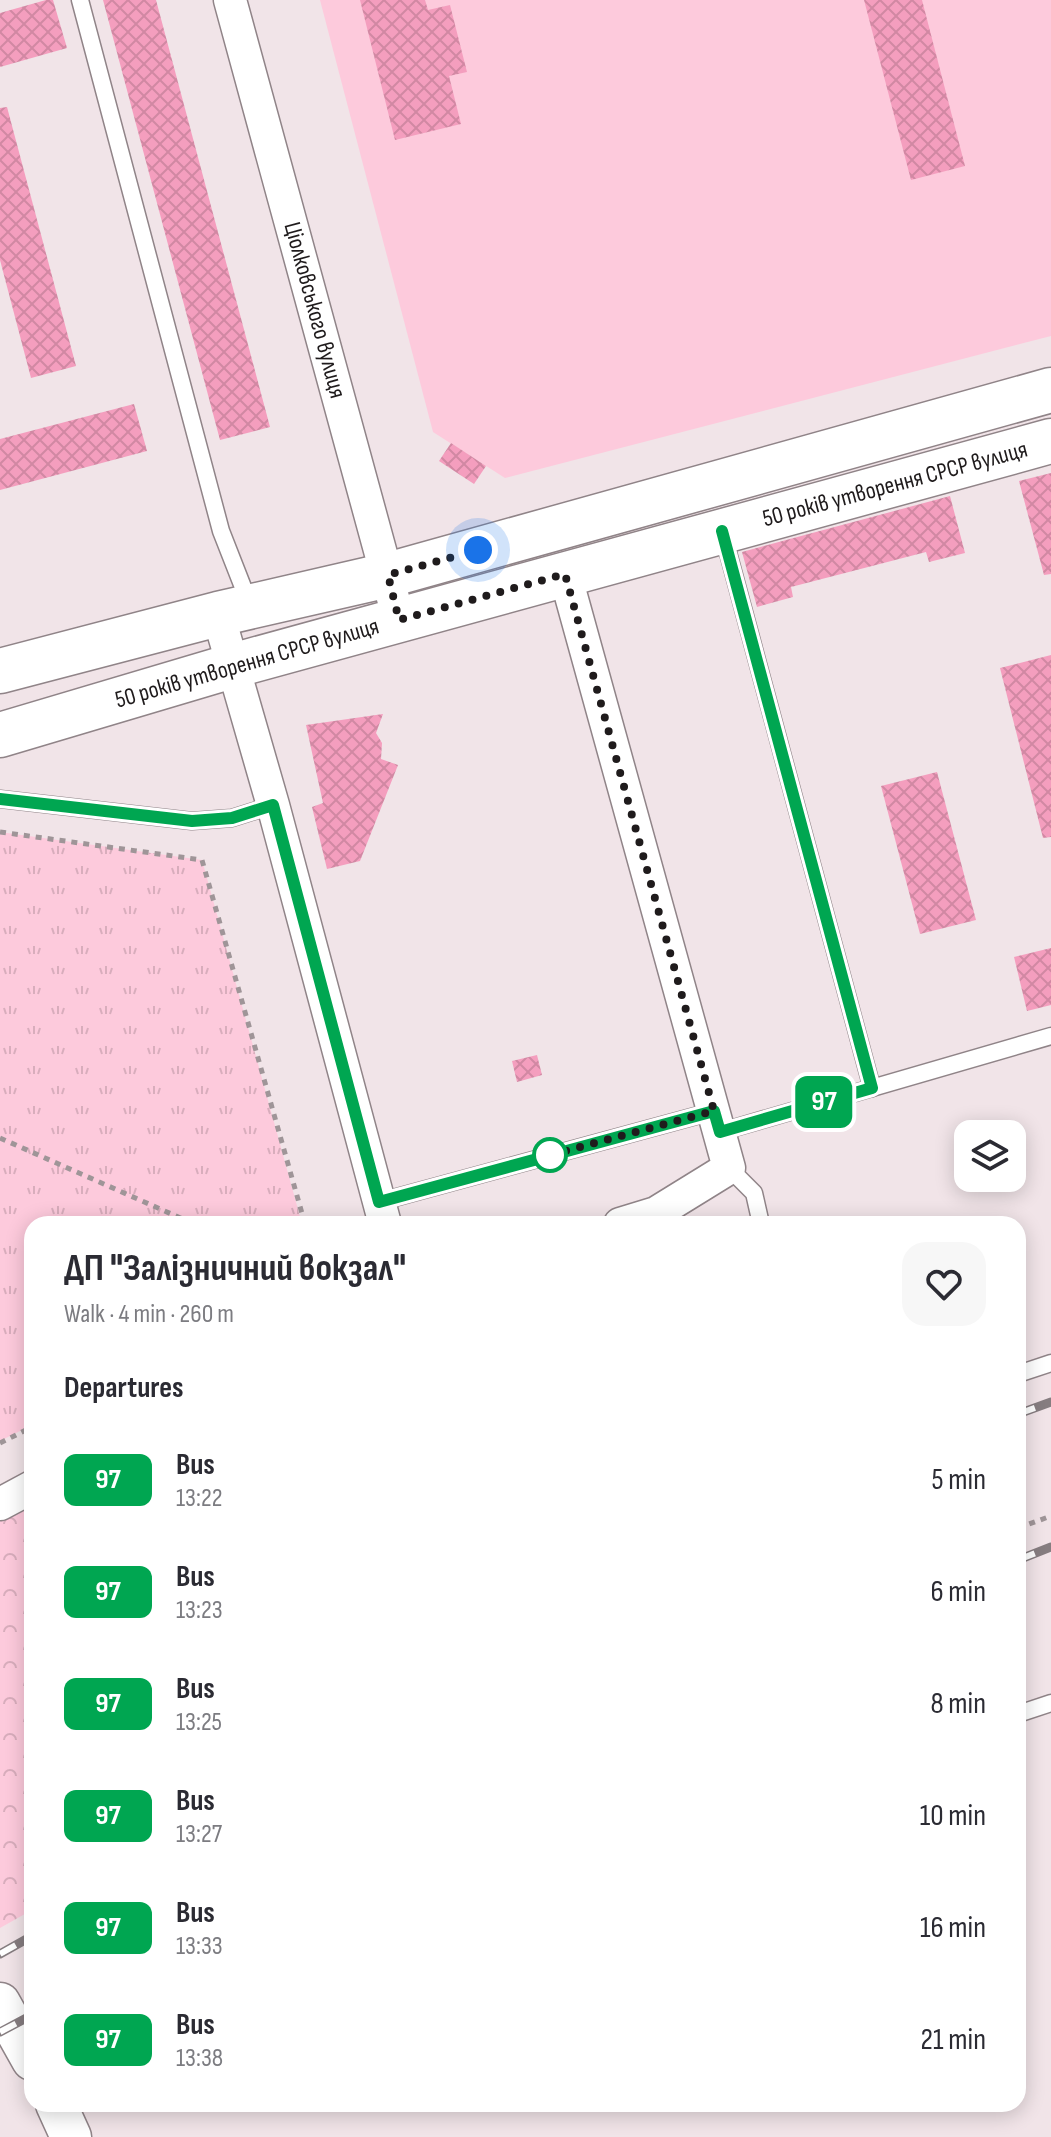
<!DOCTYPE html>
<html lang="en">
<head>
<meta charset="utf-8">
<style>
	:root { --surface:#fff; --page:#f7f7f7; --text:#2b2b33; --muted:#7c7c81 }
	body { margin:0; font-family:"Sofia Sans Condensed",sans-serif; background:var(--page); color:var(--text); height:100vh; display:flex; flex-direction:column; font-size:30px; white-space:nowrap }
	* { box-sizing:border-box; margin:0 }
	p { font-size:26px; color:var(--muted) }
	.icon { flex:none; width:44px; height:44px; fill:none; stroke:currentColor; stroke-width:2; stroke-linecap:round; stroke-linejoin:round }
	.map { position:relative; flex:1; overflow:hidden }
	.drawer { position:absolute; left:24px; top:1216px; width:1002px; height:896px; display:flex; flex-direction:column; background:var(--surface); border-radius:24px; box-shadow:0 4px 20px #0003 }
	.drawer>* { flex:none }
	.badge { padding:0 16px; border-radius:12px; font-size:28px; line-height:52px }
	.controls { position:absolute; left:954px; top:1120px; display:grid; gap:16px }
	.controls a { display:grid; place-items:center; width:72px; height:72px; border-radius:16px; background:var(--surface); box-shadow:0 4px 20px #0003; font-size:40px }
	.you { position:absolute; width:40px; height:40px; margin:-20px; border:6px solid #fff; border-radius:50%; background:#1a73e8; box-shadow:0 0 0 12px #1a73e833 }
	.map>.badge { position:absolute; translate:-50% -50%; box-shadow:0 0 0 4px #fff }
	h2 { padding:0 40px; font-size:30px; line-height:72px }
	.round { display:grid; place-items:center; flex:none; width:84px; height:84px; border-radius:24px; background:var(--page) }
	.overview { display:flex; align-items:center; justify-content:space-between; height:136px; padding:0 40px }
	h1 { font-size:38px; font-weight:700; line-height:60px }
	ul { padding:0; list-style:none }
	li { display:flex; align-items:center; gap:24px; height:112px; padding:0 40px }
	li div { flex:1 }
	li b { display:block; font-size:30px }
	li em { font-style:normal }
	li .badge { min-width:88px; font-weight:700; text-align:center }
	.map>svg:first-child { display:block }
	.grass { fill:url(#grass-tufts) }
	.forest { fill:url(#forest-crowns) }
	.pitch { fill:#fdcadc }
	.building { fill:url(#building-cross-hatch) }
	.lines { fill:none; stroke-linecap:round; stroke-linejoin:round }
	.service-casing { stroke:#908488; stroke-width:19 }
	.minor-casing { stroke:#908488; stroke-width:35 }
	.tertiary-casing { stroke:#908488; stroke-width:43 }
	.secondary-casing { stroke:#908488; stroke-width:47 }
	.path { stroke:#9f9598; stroke-width:5; stroke-dasharray:6 6; stroke-linecap:butt }
	.service { stroke:#fff; stroke-width:16 }
	.minor { stroke:#fff; stroke-width:32 }
	.tertiary { stroke:#fff; stroke-width:40 }
	.secondary { stroke:#fff; stroke-width:44 }
	.rail-casing { stroke:#867d80; stroke-width:9 }
	.rail { stroke:#fff; stroke-width:6; stroke-dasharray:18; stroke-linecap:butt }
	.line-casing { stroke:#fff; stroke-width:18 }
	.line { stroke:#00a651; stroke-width:12 }
	.walk { stroke:#1f1b1c; stroke-width:8; stroke-dasharray:0 14.4 }
	.stop-dot { fill:#fff; stroke:#00a651; stroke-width:4 }
	.labels { text-anchor:middle; dominant-baseline:central; stroke-width:8; stroke-linejoin:round; paint-order:stroke }
	.street-label { font-size:24px; fill:#1f1b1c; stroke:#fff }
</style>
</head>
<body>
<div class="map">
<svg width="1051" height="2137" viewBox="0 0 1051 2137">
	<defs>
		<pattern id="grass-tufts" width="24" height="20" patternUnits="userSpaceOnUse" patternTransform="scale(2)"><rect width="24" height="20" fill="#fdcadc"/><path d="M3 7l-1-3M5 7V3M7 7l1-3M15 17l-1-3M17 17v-4M19 17l1-3" fill="none" stroke="#d8adbc"/></pattern>
		<pattern id="forest-crowns" width="20" height="18" patternUnits="userSpaceOnUse" patternTransform="scale(2)"><rect width="20" height="18" fill="#fdcadc"/><path d="M2 6a3 3 0 1 1 6 0M12 15a3 3 0 1 1 6 0" fill="none" stroke="#d8adbc"/></pattern>
		<pattern id="building-cross-hatch" width="8" height="8" patternUnits="userSpaceOnUse" patternTransform="scale(2)"><rect width="8" height="8" fill="#f49ebe"/><path d="M0 0l8 8M0 8l8-8" fill="none" stroke="#d188a3"/></pattern>
	</defs>
	<rect width="100%" height="100%" fill="#f1e4e8"/>
	<!-- grass -->
	<polygon class="grass" points="0,832 202,860 302,1224 32,1224 32,1425 0,1441"/>
	<!-- forest -->
	<polygon class="forest" points="32,1500 32,1910 0,1928 0,1517"/>
	<!-- pitch -->
	<polygon class="pitch" points="320,0 1051,0 1051,336 505,478 433,432"/>
	<!-- building -->
	<g class="building">
		<polygon points="46,0 53,0 67,48 0,67 0,13"/>
		<polygon points="103,0 156,0 270,427 220,440"/>
		<polygon points="360,0 425,0 428,10 450,5 467,72 449,76 461,124 395,140"/>
		<polygon points="864,0 922,0 965,166 911,180"/>
		<polygon points="7,107 76,366 31,378 0,260 0,108"/>
		<polygon points="134,404 147,451 0,490 0,439"/>
		<polygon points="451,443 486,466 474,484 439,461"/>
		<polygon points="1051,473 1051,574 1044,575 1019,481"/>
		<polygon points="950,496 965,553 929,562 926,552 791,587 793,597 757,607 742,552"/>
		<polygon points="1051,655 1051,837 1043,838 1000,668"/>
		<polygon points="383,714 376,733 382,743 381,759 398,765 360,861 327,869 312,807 323,803 306,725"/>
		<polygon points="937,772 976,920 920,934 881,786"/>
		<polygon points="1051,948 1051,1005 1027,1011 1014,957"/>
		<polygon points="537,1055 542,1075 517,1082 512,1061"/>
	</g>
	<g class="lines">
		<defs>
			<g id="service">
				<polyline points="80,0 221,531 250,605"/>
				<polyline points="723,534 872,1088"/>
				<polyline points="0,799 192,821 232,818 273,805"/>
				<polyline points="720,1132 1051,1036"/>
				<polyline points="729,1168 754,1193 761,1224"/>
				<polyline points="379,1202 714,1111"/>
				<polyline points="1018,1374 1051,1363"/>
				<polyline points="1018,1714 1051,1703"/>
			</g>
			<g id="minor">
				<polyline points="230,0 399,620"/>
				<polyline points="565,574 729,1168 656,1213 620,1224"/>
				<polyline points="218,614 273,805 385,1224"/>
				<polyline points="0,1504 32,1487"/>
			</g>
			<g id="tertiary">
				<polyline points="0,2003 32,2060"/>
				<polyline points="56,2104 71,2137"/>
			</g>
			<g id="secondary">
				<polyline points="0,671 218,614 388,575 1051,390"/>
				<polyline points="0,735 232,666 1051,441"/>
			</g>
		</defs>
		<!-- service casing -->
		<use href="#service" class="service-casing"/>
		<!-- minor casing -->
		<use href="#minor" class="minor-casing"/>
		<!-- tertiary casing -->
		<use href="#tertiary" class="tertiary-casing"/>
		<!-- secondary casing -->
		<use href="#secondary" class="secondary-casing"/>
		<!-- path -->
		<g class="path">
			<polyline points="0,832 202,860 305,1224"/>
			<polyline points="0,1138 194,1224"/>
			<polyline points="0,1443 32,1427"/>
			<polyline points="1018,1528 1051,1516"/>
		</g>
		<!-- service -->
		<use href="#service" class="service"/>
		<!-- minor -->
		<use href="#minor" class="minor"/>
		<!-- tertiary -->
		<use href="#tertiary" class="tertiary"/>
		<!-- secondary -->
		<use href="#secondary" class="secondary"/>
		<defs>
			<g id="rail">
				<polyline points="1018,1414 1051,1402"/>
				<polyline points="1018,1560 1051,1547"/>
				<polyline points="0,1954 32,1936"/>
				<polyline points="0,2032 32,2015"/>
			</g>
		</defs>
		<!-- rail casing -->
		<use href="#rail" class="rail-casing"/>
		<!-- rail -->
		<use href="#rail" class="rail"/>
	</g>
	<g class="lines">
		<defs>
			<polyline id="line" points="0,799 192,821 232,818 273,805 379,1202 714,1111 720,1132 872,1088 722,531"/>
		</defs>
		<!-- line casing -->
		<use href="#line" class="line-casing"/>
		<!-- line -->
		<use href="#line" class="line"/>
		<!-- walk -->
		<polyline class="walk" points="478,550 388,575 399,620 565,574 714,1111 550,1155"/>
	</g>
	<!-- markers -->
	<circle class="stop-dot" cx="550" cy="1155" r="16"/>
	<g class="labels">
		<!-- street labels -->
		<g class="street-label">
			<text transform="translate(315 310) rotate(75)">Ціолковського вулиця</text>
			<text transform="translate(895 484) rotate(-15)">50 років утворення СРСР вулиця</text>
			<text transform="translate(247 663) rotate(-16)">50 років утворення СРСР вулиця</text>
		</g>
	</g>
</svg>
<div class="controls">
<a><svg class="icon" aria-label="layers" viewBox="0 0 24 24"><path d="M12 4l9 5-9 5-9-5zM3 14l9 5 9-5"/></svg></a>
</div>
<div class="you" style="left:478px;top:550px"></div>
<b class="badge" style="left:824px;top:1102px;background:#00a651;color:#fff">97</b>
<section class="drawer">
<div class="overview"><div><h1>ДП &quot;Залізничний вокзал&quot;</h1><p>Walk · 4 min · 260 m</p></div><a class="round"><svg class="icon" aria-label="heart" viewBox="0 0 24 24"><path d="M12 20l-8-8c-3-5 5-10 8-4 3-6 11-1 8 4z"/></svg></a></div>
<h2>Departures</h2>
<ul>
<li><span class="badge" style="background:#00a651;color:#fff">97</span><div><b>Bus</b><p>13:22</p></div><em>5 min</em></li>
<li><span class="badge" style="background:#00a651;color:#fff">97</span><div><b>Bus</b><p>13:23</p></div><em>6 min</em></li>
<li><span class="badge" style="background:#00a651;color:#fff">97</span><div><b>Bus</b><p>13:25</p></div><em>8 min</em></li>
<li><span class="badge" style="background:#00a651;color:#fff">97</span><div><b>Bus</b><p>13:27</p></div><em>10 min</em></li>
<li><span class="badge" style="background:#00a651;color:#fff">97</span><div><b>Bus</b><p>13:33</p></div><em>16 min</em></li>
<li><span class="badge" style="background:#00a651;color:#fff">97</span><div><b>Bus</b><p>13:38</p></div><em>21 min</em></li>
</ul>
</section>
</div>
</body>
</html>
